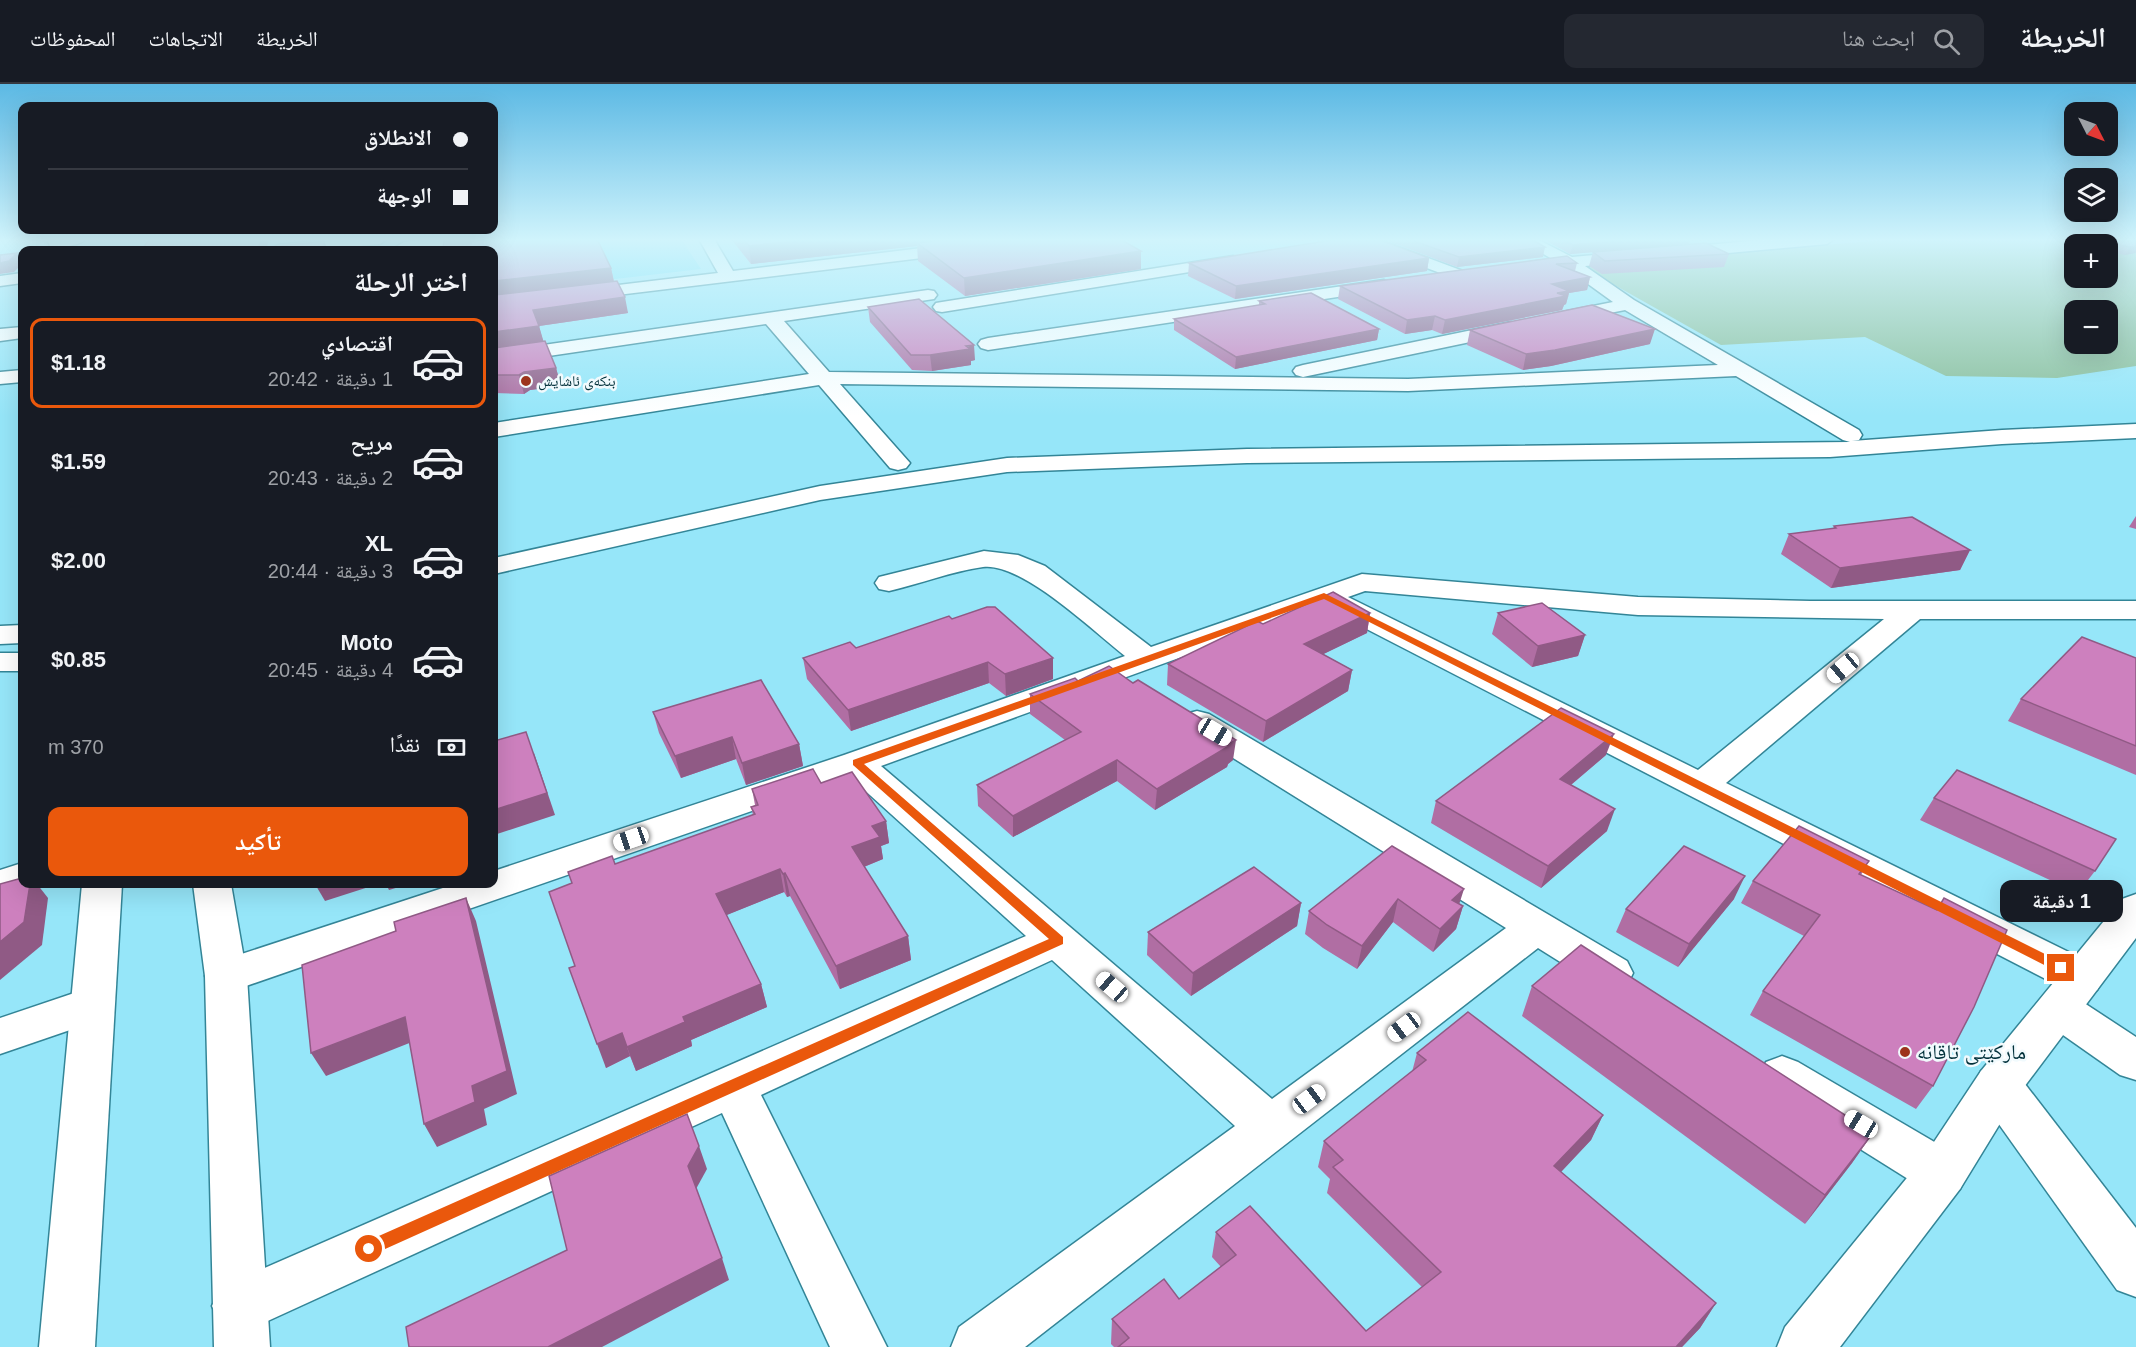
<!DOCTYPE html>
<html lang="ar">
<meta charset="utf-8">
<style>
:root{--surface:#171b24;--page:#242831;--text:#f1f3f6;--muted:#9ea1a6;--line:#363941;--accent:#ea580c}
body{margin:0;font-family:Helvetica,"Noto Naskh Arabic",sans-serif;background:var(--page);color:var(--text);direction:rtl;height:100vh;display:flex;flex-direction:column;font-size:22px;white-space:nowrap}
*{box-sizing:border-box;margin:0}
p{font-size:20px;color:var(--muted)}
.icon{flex:none;width:33px;height:33px;fill:none;stroke:currentColor;stroke-width:2;stroke-linecap:round;stroke-linejoin:round}
.map{position:relative;flex:1;overflow:hidden;direction:ltr}
.drawer{position:absolute;left:18px;top:162px;width:480px;height:642px;display:flex;flex-direction:column;background:var(--surface);border-radius:12px;box-shadow:0 6px 24px #0002;direction:rtl}
.drawer>*{flex:none}
.banner{position:absolute;left:18px;top:18px;width:480px;height:132px;border-radius:12px;box-shadow:0 6px 24px #0002;direction:rtl;display:grid;align-content:center;height:132px;padding:0 30px;background:var(--surface)}
.needle{width:39px;rotate:132deg}
.fabs{position:absolute;left:2064px;top:18px;display:grid;gap:12px}
.fabs a{display:grid;place-items:center;width:54px;height:54px;border-radius:12px;background:var(--surface);box-shadow:0 6px 24px #0002;font-size:30px}
.end{position:absolute;width:27px;height:27px;margin:-14px;border:8px solid #ea580c;background:#fff;box-shadow:0 0 0 3px #fff}
.from{border-radius:50%}
.bubble{position:absolute;height:42px;border-radius:12px;background:var(--surface);box-shadow:0 6px 24px #0002;font-size:20px;font-weight:700;line-height:42px;text-align:center;direction:rtl}
.car{position:absolute;width:18px;height:36px;margin:-18px -9px;border-radius:8px;box-shadow:0 0 4px 2px #0007;background:linear-gradient(#fff 24%,#345 0 40%,#fff 0 76%,#345 0 86%,#fff 0)}
.banner b{display:flex;align-items:center;gap:21px;height:57px;font-size:22px}
.banner b+b{border-top:2px solid var(--line)}
.banner i{width:15px;height:15px;background:var(--text)}
ul{padding:0;list-style:none}
li{display:flex;align-items:center;gap:18px;height:90px;margin:0 12px 9px;padding:0 18px;border:3px solid transparent;border-radius:12px}
li div{flex:1}
li b{display:block;font-size:22px}
li em{font-style:normal;font-weight:700}
li.on{border-color:var(--accent)}
li>.icon{width:54px;height:54px;stroke-width:1.5}
h2{padding:0 30px;font-size:27px;line-height:72px}
.pay{display:flex;align-items:center;gap:15px;height:66px;padding:0 30px;font-size:22px}
.pay p{margin-inline-start:auto}
.primary-button{display:flex;gap:12px;margin-top:auto;padding:12px 30px}
.primary-button a{flex:1;height:69px;border-radius:12px;background:var(--accent);color:#fff;font-size:24px;font-weight:700;line-height:69px;text-align:center}
header{display:flex;align-items:center;gap:36px;box-sizing:border-box;height:84px;padding:0 30px;background:var(--surface);border-bottom:2px solid var(--line)}
header strong{font-size:28px}
nav{display:flex;gap:33px;margin-inline-start:auto;font-size:21px}
.search{width:420px;height:54px;background:var(--page);display:flex;align-items:center;gap:15px;box-sizing:border-box;padding:0 21px;border-radius:12px;color:var(--muted);font-size:22px}
.map>svg:first-child{display:block}
</style>
<header>
<strong>الخريطة</strong>
<div class="search"><svg class="icon" aria-label="search" viewBox="0 0 24 24"><circle cx="10" cy="10" r="6"/><path d="M15 15l6 6"/></svg>ابحث هنا</div>
<nav><a>الخريطة</a><a>الاتجاهات</a><a>المحفوظات</a></nav>
</header>
<div class="map">
<svg width="2136" height="1263" viewBox="0 0 2136 1263">
<rect width="100%" height="100%" fill="#96e6f9"/>
<path fill="#67dff9" d="M506 155H681L701 185 494 209V166H420L419 164Z"/>
<path fill="#8abe9a" fill-rule="evenodd" d="M1896 155H2136V282L2057 294 1946 292 1865 253 1721 261 1579 181ZM2074 160H2108V194H2074ZM2074 226H2108V260H2074Z"/>
<g fill="none" stroke-linecap="round" stroke-linejoin="round">
<g stroke="#338597" stroke-width="3">
<g id="street">
<path d="M50 155H86C79 162 61 164 51 161L48 158Z"/>
<path d="M334 155H387L380 160 316 166H270L278 161Z"/>
<path d="M432 155H484L477 160 399 166 396 163 404 158Z"/>
<path d="M699 155H714L733 187 996 155H1044L1037 160 494 226V216L718 189Z"/>
<path d="M1355 155H1377L1463 187 1465 190 1457 195 1451 193 1357 158Z"/>
<path d="M1518 155H1537L1572 173 1773 155H1834L1827 160 1585 182 1634 216 1859 346 1862 351 1859 356 1852 357 2002 346 2136 340V354L2002 360 1830 373 1247 379 1007 388 820 416 494 490V474L820 402 1007 374 1247 365 1850 358 1843 356 1736 292 1408 307 840 300 910 379 906 384 898 386 890 384 819 301 494 353V339L809 290 766 240 494 280V268L928 206 934 207 937 211 934 215 784 237 829 288 1408 295 1718 281 1625 226 1559 239 1553 238 1550 234 1553 230 1613 218 1566 184 1524 185 1522 182 1524 179 1552 175Z"/>
<path d="M1233 172 1239 174 1241 177 1239 180 942 228 936 227 933 223 936 219 942 218Z"/>
<path d="M22 189V199L0 202V192Z"/>
<path d="M1384 196 1392 201 1390 205 988 266 981 264 978 260 981 256 988 254Z"/>
<path d="M1511 238 1518 240 1520 244 1518 248 1303 293 1296 291 1293 287 1296 283 1303 281Z"/>
<path d="M22 243V254L0 257V245Z"/>
<path d="M22 286V298L0 300V288Z"/>
<path d="M984 467 1018 471 1045 482 1151 563 1362 490 1638 513 1810 517H2136V535H1920L1726 699 2097 882 2103 894 2097 906 2082 911 2067 906 1322 522 881 682 1272 1015 1506 844 1185 644 1180 637 1185 630 1197 627 1209 630 1627 877 1633 889 1627 901 1612 906 1597 901 1538 864 1025 1263H951L959 1243 1235 1042 1052 876 761 1011 887 1263H830L722 1029 259 1241 240 1250 221 1241 212 1222 221 1203 1026 852 850 693 226 909 211 904 205 892 211 880 455 800H494V787L844 671 1125 572C1094 548 1022 478 983 483 952 487 920 500 889 507L879 505 875 499 879 493ZM1365 507 1638 531 1884 535 1698 686 1348 513Z"/>
<path d="M22 541V559L0 560V542Z"/>
<rect x="0" y="569" width="22" height="18"/>
<path d="M22 779V800H38L36 803 0 814V786Z"/>
<path d="M92 903 108 909 114 921 108 933 0 970V934Z"/>
<path d="M2059 907 2075 913 2136 953V996L2120 991 2043 937 2037 925 2043 913Z"/>
<path d="M1782 972 1798 978 1960 1073 1967 1089 1960 1105 1942 1112 1924 1105 1766 1006 1759 992 1766 978Z"/>
<path d="M1998 981 2015 987 2136 1144V1213L2117 1206 1981 1015 1975 1001 1981 987Z"/>
</g>
</g>
<g stroke="#338597" stroke-width="3">
<g id="secondary">
<path d="M48 155H63L66 166H51Z"/>
<path d="M82 800H122L95 1263H39Z"/>
<path d="M193 800H231L247 892 270 1263H214L205 892Z"/>
<path d="M2136 810V854L2015 1015 1960 1105 1840 1263H1777L1785 1243 1924 1073 1981 987 2122 815Z"/>
</g>
</g>
<use href="#street" fill="#fff" fill-rule="evenodd"/>
<use href="#secondary" fill="#fff" fill-rule="evenodd"/>
</g>
<g fill="#b06ea3">
<path d="M731 155H1120L1141 167V185L965 212 918 177 917 162 751 180Z"/>
<path d="M1382 155H1531L1543 173 1457 183Z"/>
<path d="M1543 155H1699L1690 156 1689 160 1570 170Z"/>
<path d="M2060 155H2136L2125 171 2108 167V160H2081Z"/>
<path d="M494 166 611 184 614 197 628 229 539 242 543 257 556 284 561 302 530 306 524 310 494 309Z"/>
<path d="M1593 168 1729 170 1724 183 1602 190 1589 182Z"/>
<path d="M1567 172 1577 179 1575 187 1590 193 1587 206 1569 209 1566 220 1564 221 1562 226 1442 250 1432 246 1405 250 1338 215 1340 202Z"/>
<path d="M1429 174 1427 187 1235 215 1188 192 1189 179Z"/>
<path d="M1259 217 1379 245 1377 256 1235 285 1174 246V235L1259 221Z"/>
<path d="M868 223 975 276 971 277V281L932 287 912 286 870 238Z"/>
<path d="M1470 246 1650 260 1551 282 1523 286 1467 261Z"/>
<path d="M2136 432V445L2129 443Z"/>
<path d="M1834 442 1970 466 1960 486 1831 504 1781 470 1789 450 1833 445Z"/>
<path d="M1370 529 1367 549 1323 570 1352 586 1348 607 1263 658 1167 601 1168 580 1263 540Z"/>
<path d="M1498 529 1585 551 1578 572 1532 583 1492 550Z"/>
<path d="M952 535 1053 595 1006 612 989 599 851 647 807 595 803 574 856 564Z"/>
<path d="M2136 574V691L2008 637 2021 615Z"/>
<path d="M1078 597 1233 676 1228 680 1227 683 1155 726 1117 697 1013 753 978 722 977 701 1065 656 1030 630V610Z"/>
<path d="M653 628 799 660 803 682 746 701 736 675 681 694 659 649Z"/>
<path d="M1606 671 1571 701 1607 747 1541 804 1431 739 1436 717Z"/>
<path d="M821 699 886 737 889 759 881 762 883 775 864 783 908 852 911 876 840 905 790 812 787 813 784 808 726 831 761 900 767 923 691 956 692 962 636 987 630 972 606 984 572 799 615 780 753 731 751 723 755 721 752 705Z"/>
<path d="M1934 714 2095 787 2078 809 1920 736Z"/>
<path d="M1392 762 1459 820 1463 822 1456 845 1433 868 1393 838 1357 885 1323 864 1305 850 1309 827Z"/>
<path d="M1869 777 1861 791 1936 826 1944 814 1933 1002 1916 1025 1750 931 1763 907 1804 852 1741 819 1753 797Z"/>
<path d="M1734 815 1678 883 1616 848 1626 825Z"/>
<path d="M1301 819 1297 842 1191 912 1147 871 1148 848Z"/>
<path d="M1532 902 1873 1049 1852 1079 1805 1140 1522 932Z"/>
<path d="M1417 969 1603 1031 1591 1056 1561 1088 1716 1219 1700 1244 1682 1263H1114L1111 1260 1112 1235 1179 1215 1221 1183 1212 1173 1216 1148 1366 1247 1422 1203 1327 1109 1330 1095 1318 1083 1324 1057 1412 988Z"/>
</g>
<g fill="#905a85">
<path d="M261 155H269L266 166H258Z"/>
<path d="M815 155H973L917 159V162L751 180 749 162Z"/>
<path d="M1635 155H1699L1690 156 1689 160 1570 170 1573 161Z"/>
<path d="M324 157 328 166H325Z"/>
<path d="M2136 162V169L2125 171 2130 163Z"/>
<path d="M1545 163 1543 173 1457 183 1459 173Z"/>
<path d="M1141 167V185L965 212 964 194Z"/>
<path d="M17 169 22 180 14 188 0 190V179Z"/>
<path d="M1429 174 1427 187 1235 215 1236 202Z"/>
<path d="M611 184 614 199 494 214V197Z"/>
<path d="M1590 193 1587 206 1569 209 1566 220 1564 221 1562 226 1442 250 1445 236 1552 200Z"/>
<path d="M625 213 628 229 539 242 544 259 494 266V248L533 226Z"/>
<path d="M1435 232 1432 246 1405 250 1407 236Z"/>
<path d="M1379 245 1377 256 1235 285 1236 273Z"/>
<path d="M1655 245 1650 260 1551 282 1523 286 1526 270Z"/>
<path d="M974 261 975 276 971 277V281L932 287 930 271Z"/>
<path d="M556 284 561 302 530 306 524 310 519 291 524 288Z"/>
<path d="M1970 466 1960 486 1831 504 1840 484Z"/>
<path d="M1370 529 1367 549 1301 581 1304 560Z"/>
<path d="M1585 551 1578 572 1532 583 1538 562Z"/>
<path d="M1053 574V595L1006 612 1005 590Z"/>
<path d="M988 578 989 599 851 647 848 626Z"/>
<path d="M1352 586 1348 607 1263 658 1266 637Z"/>
<path d="M1614 650 1606 671 1553 716 1560 695Z"/>
<path d="M732 653 736 675 681 694 675 672Z"/>
<path d="M1236 656 1233 676 1228 680 1227 683 1155 726 1157 705Z"/>
<path d="M799 660 803 682 746 701 742 679Z"/>
<path d="M534 669 555 731 494 751V726Z"/>
<path d="M1117 676V697L1013 753V732Z"/>
<path d="M1615 725 1607 747 1541 804 1548 782Z"/>
<path d="M886 737 889 759 881 762 883 775 856 786 852 763 872 742Z"/>
<path d="M780 785 784 808 722 833 716 810Z"/>
<path d="M785 789 790 812 787 813 783 790Z"/>
<path d="M1745 792 1734 815 1678 883 1689 860Z"/>
<path d="M30 800H37L48 814 42 861 0 896V858Z"/>
<path d="M315 800H378L325 817Z"/>
<path d="M386 800H409L389 806Z"/>
<path d="M1464 805 1457 827 1463 822 1456 845 1433 868 1440 845 1452 816Z"/>
<path d="M466 814 476 837 517 1010 484 1025 487 1041 437 1063 424 1040 472 1002Z"/>
<path d="M1398 815 1393 838 1357 885 1362 862Z"/>
<path d="M1301 819 1297 842 1191 912 1193 889Z"/>
<path d="M908 852 911 876 840 905 836 882Z"/>
<path d="M761 900 767 923 691 956 692 962 636 987 627 963 683 933Z"/>
<path d="M405 933 417 956 326 992 311 969Z"/>
<path d="M622 949 630 972 606 984 597 960Z"/>
<path d="M1603 1031 1591 1056 1543 1107 1554 1082Z"/>
<path d="M1873 1049 1852 1079 1805 1140 1825 1111Z"/>
<path d="M699 1062 707 1085 696 1105 688 1082Z"/>
<path d="M722 1174 729 1196 602 1263H548Z"/>
<path d="M1716 1219 1700 1244 1682 1263H1676Z"/>
</g>
<g fill="#cd80be" stroke="#905a85" stroke-width="1.5">
<path d="M149 155H261L258 166H142Z"/>
<path d="M444 155H597L611 184 494 197V166H443Z"/>
<path d="M743 155H815L749 162Z"/>
<path d="M950 155H1120L1141 167 964 194 917 159Z"/>
<path d="M1338 155H1378L1429 174 1236 202 1189 179Z"/>
<path d="M1408 155H1531L1545 163 1459 173Z"/>
<path d="M1562 155H1635L1573 161Z"/>
<path d="M2088 155H2136V162L2130 163 2110 159 2107 160H2095Z"/>
<path d="M324 157 325 166H261V164Z"/>
<path d="M1706 159 1729 170 1605 177 1593 168Z"/>
<path d="M17 169 9 177 0 179V171Z"/>
<path d="M1567 172 1577 179 1556 180 1590 193 1552 200 1569 207 1557 209 1566 212 1445 236 1435 232 1407 236 1340 202Z"/>
<path d="M617 197 625 213 533 226 539 242 494 248V211Z"/>
<path d="M1311 209 1379 245 1236 273 1174 235 1265 220 1259 217Z"/>
<path d="M919 215 974 261 966 262 970 265 930 271H911L868 223Z"/>
<path d="M1592 221 1655 245 1555 266 1526 270 1470 246Z"/>
<path d="M545 257 556 284 524 288 519 291H494V264Z"/>
<path d="M1912 433 1970 466 1840 484 1789 450 1836 444 1834 442Z"/>
<path d="M1333 508 1370 529 1304 560 1352 586 1266 637 1168 580 1257 537 1263 540Z"/>
<path d="M1542 519 1585 551 1538 562 1498 529Z"/>
<path d="M987 523H995L1053 574 1005 590 988 578 848 626 803 574 850 558 856 564 949 532 952 535Z"/>
<path d="M2082 553 2136 574V662L2021 615Z"/>
<path d="M1109 582 1133 599 1138 596 1236 656 1227 661 1229 662 1157 705 1117 676 1013 732 977 701 1081 648 1030 610 1075 594 1078 597Z"/>
<path d="M761 596 799 660 742 679 732 653 675 672 653 628Z"/>
<path d="M1561 624 1614 650 1560 695 1615 725 1548 782 1436 717Z"/>
<path d="M526 648 547 709 494 726V657Z"/>
<path d="M813 685 821 699 852 688 886 737 872 742 880 753 852 763 908 852 836 882 785 789 783 790 780 785 716 810 761 900 683 933 685 938 627 963 622 949 597 960 569 884 575 882 549 808 572 799 568 788 612 772 615 780 755 730 751 723 758 721 752 705Z"/>
<path d="M1957 686 2116 755 2095 787 1934 714Z"/>
<path d="M1799 742 1869 777 1859 790 1937 826 1944 814 2007 846 1974 923 1933 1002 1763 907 1820 831 1753 797Z"/>
<path d="M1392 762 1464 805 1452 816 1463 822 1440 845 1398 815 1362 862 1327 841 1309 827Z"/>
<path d="M1684 762 1745 792 1689 860 1626 825Z"/>
<path d="M1254 783 1301 819 1193 889 1148 848Z"/>
<path d="M22 794V800H30L24 838 0 858V800Z"/>
<path d="M466 814 507 987 472 1002 475 1018 424 1040 405 933 311 969 302 881 396 847 394 838Z"/>
<path d="M1581 861 1873 1049 1825 1111 1532 902Z"/>
<path d="M1468 928 1603 1031 1554 1082 1716 1219 1676 1263H1118L1129 1254 1112 1235 1164 1195 1179 1215 1236 1171 1216 1148 1250 1122 1366 1247 1441 1188 1333 1083 1343 1076 1324 1057 1426 976 1417 969Z"/>
<path d="M687 1030 699 1062 688 1082 722 1174 548 1263H409L406 1243 567 1166 549 1092Z"/>
</g>
<linearGradient id="sky" x2="0" y2="1"><stop stop-color="#5cb9e4"/><stop offset="0.47" stop-color="#d0f4fc"/><stop offset="1" stop-color="#d0f4fc" stop-opacity="0"/></linearGradient>
<rect width="2136" height="332" fill="url(#sky)"/>
<path fill="#ea580c" d="M1324 509 2065 880 2067 884 2065 887H2056L1324 515 864 680 1063 853V860L374 1170 369 1172 363 1170 361 1165 363 1159 1049 855 853 681V676Z"/>
<g fill="#9d341c" stroke="#f1fafd" stroke-width="2">
<circle cx="526" cy="297" r="6"/>
<circle cx="1905" cy="968" r="6"/>
</g>
<g text-anchor="middle" stroke-width="5" stroke-linejoin="round" paint-order="stroke">
<g font-size="15" fill="#00303a" stroke="#f1fafd" text-anchor="start">
<text x="538" y="302">بنکەی ئاشایش</text>
</g>
<g font-size="21" fill="#00303a" stroke="#f1fafd" text-anchor="start">
<text x="1917" y="975">مارکێتی تاقانە</text>
</g>
</g>
</svg>
<div class="fabs">
<a><svg class="needle" viewBox="-14 -14 28 28"><path d="M0-13l5 13h-10z" fill="#e53935"/><path d="M0 13l5-13h-10z" fill="#9ea1a6"/></svg></a>
<a><svg class="icon" aria-label="layers" viewBox="0 0 24 24"><path d="M12 4l9 5-9 5-9-5zM3 14l9 5 9-5"/></svg></a>
<a>+</a>
<a>−</a>
</div>
<i class="end from" style="left:369px;top:1165px"></i>
<i class="end" style="left:2061px;top:884px"></i>
<div class="bubble" style="left:2000px;top:796px;width:123px">1 دقيقة</div>
<i class="car" style="left:1843px;top:584px;rotate:230deg"></i>
<i class="car" style="left:1215px;top:648px;rotate:121deg"></i>
<i class="car" style="left:631px;top:755px;rotate:251deg"></i>
<i class="car" style="left:1112px;top:903px;rotate:311deg"></i>
<i class="car" style="left:1404px;top:943px;rotate:233deg"></i>
<i class="car" style="left:1309px;top:1015px;rotate:53deg"></i>
<i class="car" style="left:1861px;top:1040px;rotate:301deg"></i>
<div class="banner">
<b><i class="from"></i>الانطلاق</b>
<b><i></i>الوجهة</b>
</div>
<section class="drawer">
<h2>اختر الرحلة</h2>
<ul>
<li class="on"><svg class="icon" aria-label="car" viewBox="0 0 24 24"><path d="M5 17H2v-5l4-1 3-4h7l3 4 3 1v5h-3M9 17h6M6 11h13"/><circle cx="7" cy="17" r="2"/><circle cx="17" cy="17" r="2"/></svg><div><b>اقتصادي</b><p>1 دقيقة · 20:42</p></div><em>$1.18</em></li>
<li><svg class="icon" aria-label="car" viewBox="0 0 24 24"><path d="M5 17H2v-5l4-1 3-4h7l3 4 3 1v5h-3M9 17h6M6 11h13"/><circle cx="7" cy="17" r="2"/><circle cx="17" cy="17" r="2"/></svg><div><b>مريح</b><p>2 دقيقة · 20:43</p></div><em>$1.59</em></li>
<li><svg class="icon" aria-label="car" viewBox="0 0 24 24"><path d="M5 17H2v-5l4-1 3-4h7l3 4 3 1v5h-3M9 17h6M6 11h13"/><circle cx="7" cy="17" r="2"/><circle cx="17" cy="17" r="2"/></svg><div><b>XL</b><p>3 دقيقة · 20:44</p></div><em>$2.00</em></li>
<li><svg class="icon" aria-label="car" viewBox="0 0 24 24"><path d="M5 17H2v-5l4-1 3-4h7l3 4 3 1v5h-3M9 17h6M6 11h13"/><circle cx="7" cy="17" r="2"/><circle cx="17" cy="17" r="2"/></svg><div><b>Moto</b><p>4 دقيقة · 20:45</p></div><em>$0.85</em></li>
</ul>
<div class="pay"><svg class="icon" aria-label="cash" viewBox="0 0 24 24"><path d="M3 7h18v10H3z"/><circle cx="12" cy="12" r="2"/></svg>نقدًا<p>370 m</p></div>
<div class="primary-button"><a>تأكيد</a></div>
</section>
</div>
